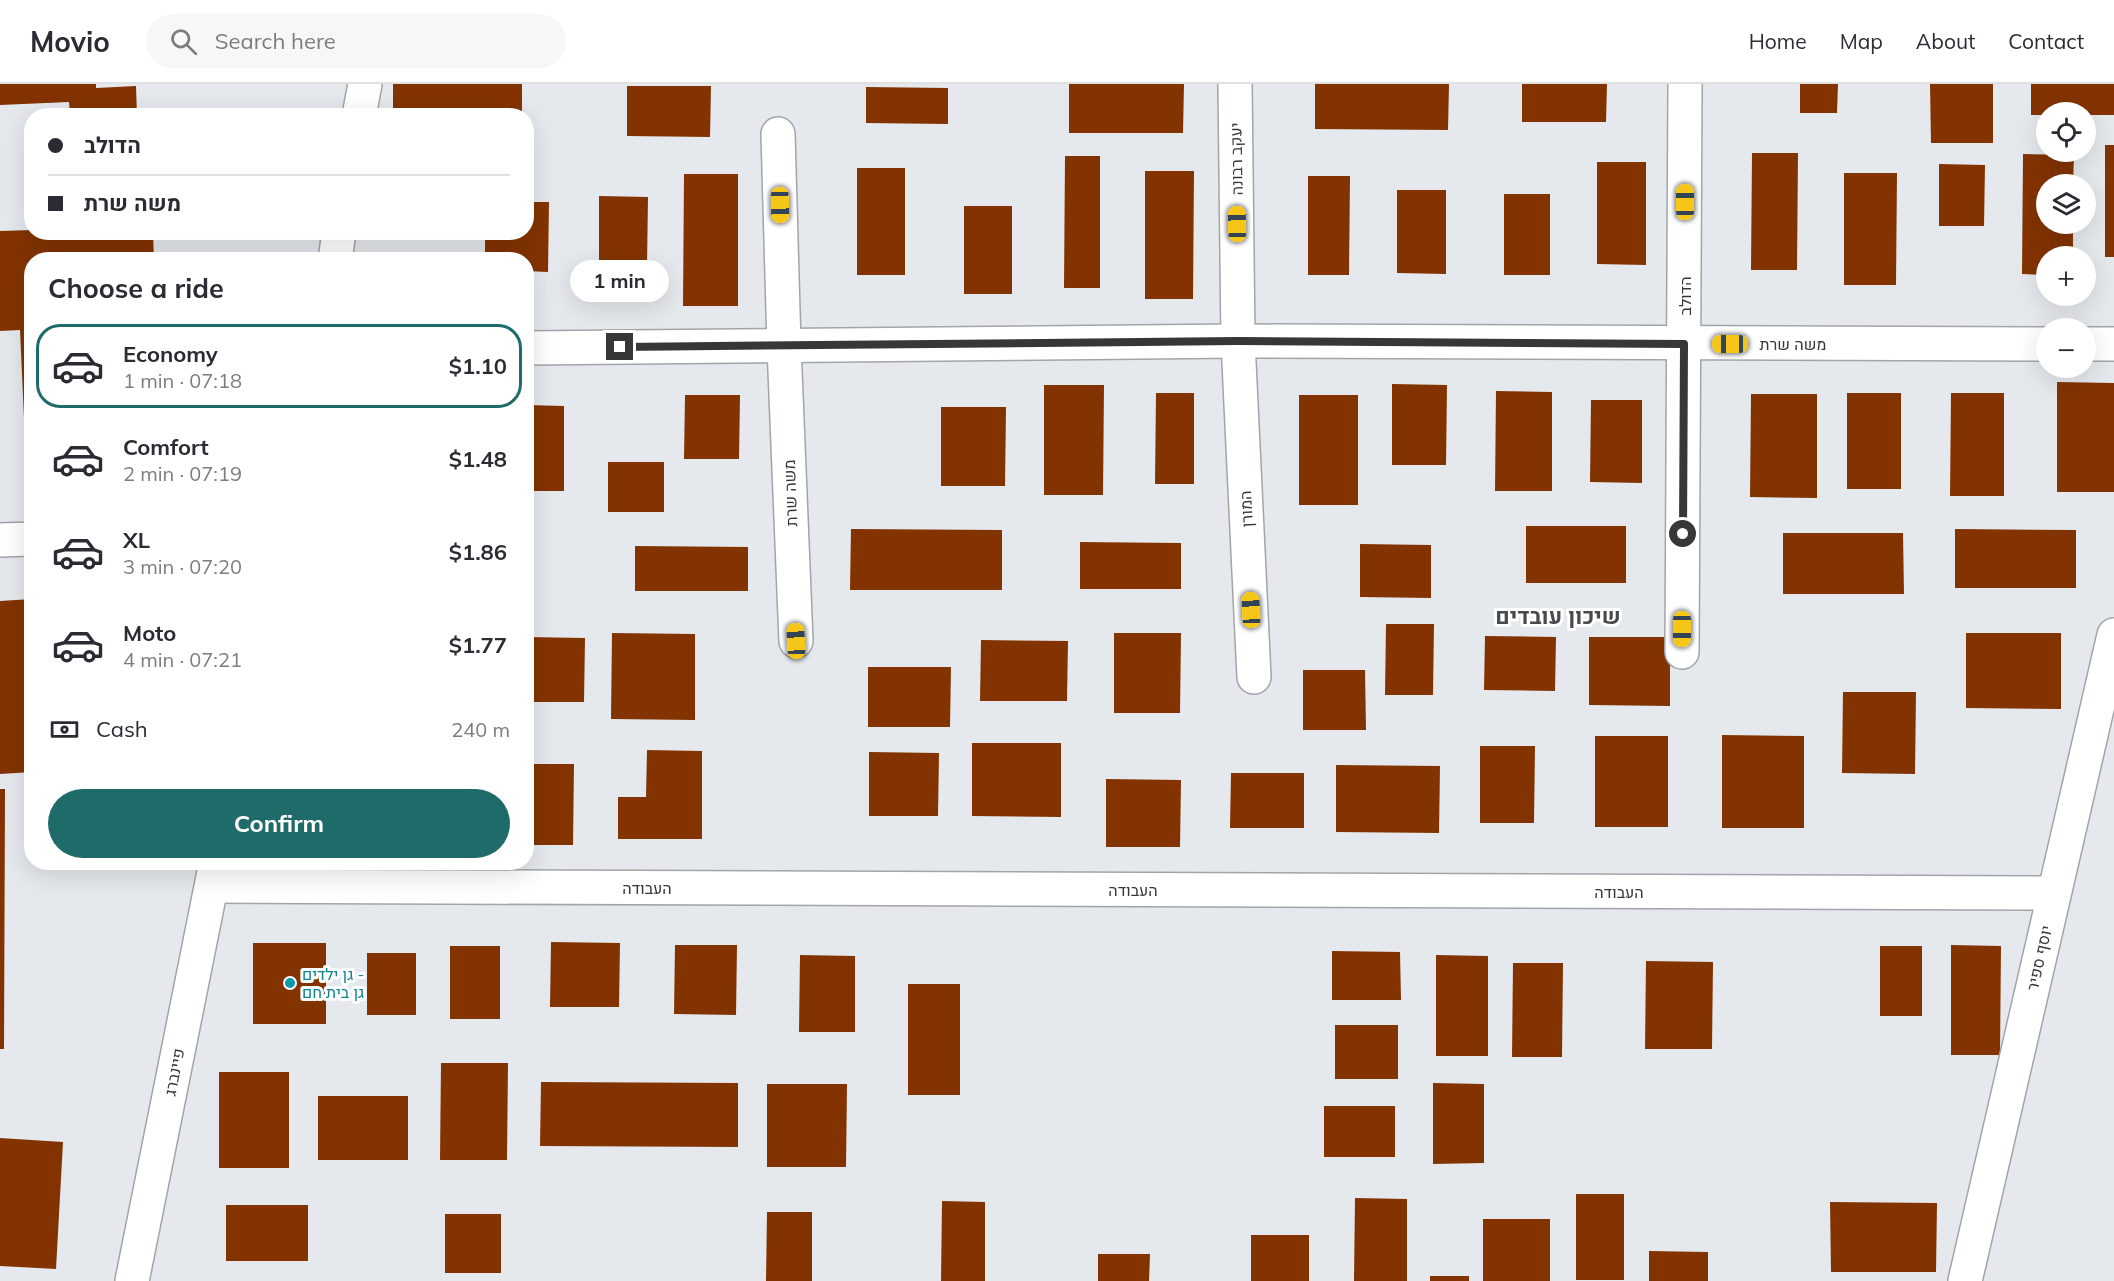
<!DOCTYPE html>
<meta charset="utf-8">
<style>
:root{--surface:#fff;--page:#f7f7f7;--text:#2b2b33;--muted:#7c7c81;--line:#e1e1e2;--accent:#1f6b69}
body{margin:0;font-family:Mulish,Heebo,sans-serif;background:var(--page);color:var(--text);height:100vh;display:flex;flex-direction:column;font-size:22px;white-space:nowrap}
*{box-sizing:border-box;margin:0}
p{font-size:20px;color:var(--muted)}
.icon{flex:none;width:33px;height:33px;fill:none;stroke:currentColor;stroke-width:2;stroke-linecap:round;stroke-linejoin:round}
.map{position:relative;flex:1;overflow:hidden}
.side{position:absolute;left:24px;top:168px;width:510px;height:618px;display:flex;flex-direction:column;background:var(--surface);border-radius:24px;box-shadow:0 6px 24px #0002}
.side>*{flex:none}
.top-card{position:absolute;left:24px;top:24px;width:510px;height:132px;border-radius:24px;box-shadow:0 6px 24px #0002;display:grid;align-content:center;height:132px;padding:0 24px;background:var(--surface)}
.fabs{position:absolute;left:2036px;top:18px;display:grid;gap:12px}
.fabs a{display:grid;place-items:center;width:60px;height:60px;border-radius:50%;background:var(--surface);box-shadow:0 6px 24px #0002;font-size:30px}
.end{position:absolute;width:27px;height:27px;margin:-14px;border:8px solid #353739;background:#fff;box-shadow:0 0 0 3px #fff}
.from{border-radius:50%}
.bubble{position:absolute;height:42px;border-radius:21px;background:var(--surface);box-shadow:0 6px 24px #0002;font-size:20px;font-weight:700;line-height:42px;text-align:center}
.car{position:absolute;width:18px;height:36px;margin:-18px -9px;border-radius:8px;box-shadow:0 0 4px 2px #0007;background:linear-gradient(#f5c518 24%,#345 0 40%,#f5c518 0 76%,#345 0 86%,#f5c518 0)}
.top-card b{display:flex;align-items:center;gap:21px;height:57px;font-size:22px}
.top-card b+b{border-top:2px solid var(--line)}
.top-card i{width:15px;height:15px;background:var(--text)}
ul{padding:0;list-style:none}
li{display:flex;align-items:center;gap:18px;height:84px;margin:0 12px 9px;padding:0 12px;border:3px solid transparent;border-radius:24px}
li div{flex:1}
li b{display:block;font-size:22px}
li em{font-style:normal;font-weight:700}
li.selected{border-color:var(--accent)}
li>.icon{width:54px;height:54px;stroke-width:1.5}
h2{padding:0 24px;font-size:27px;line-height:72px}
.pay{display:flex;align-items:center;gap:15px;height:66px;padding:0 24px;font-size:22px}
.pay p{margin-inline-start:auto}
.cta{display:flex;gap:12px;margin-top:auto;padding:12px 24px}
.cta a{flex:1;height:69px;border-radius:36px;background:var(--accent);color:#fff;font-size:24px;font-weight:700;line-height:69px;text-align:center}
header{display:flex;align-items:center;gap:36px;box-sizing:border-box;height:84px;padding:0 30px;background:var(--surface);border-bottom:2px solid var(--line)}
header strong{font-size:28px}
nav{display:flex;gap:33px;margin-inline-start:auto;font-size:21px}
.search{width:420px;height:54px;background:var(--page);display:flex;align-items:center;gap:15px;box-sizing:border-box;padding:0 21px;border-radius:33px;color:var(--muted);font-size:22px}
.map>svg:first-child{display:block}
</style>
<header>
<strong>Movio</strong>
<div class="search"><svg class="icon" aria-label="search" viewBox="0 0 24 24"><circle cx="10" cy="10" r="6"/><path d="M15 15l6 6"/></svg>Search here</div>
<nav><a>Home</a><a>Map</a><a>About</a><a>Contact</a></nav>
</header>
<div class="map">
<svg width="2114" height="1197" viewBox="0 0 2114 1197">
<rect width="100%" height="100%" fill="#e5e9ed"/>
<g fill="#833300">
<path d="M0 0H96V4L136 2 137 32H70L69 18 0 21Z"/>
<rect x="393" y="0" width="129" height="32"/>
<path d="M1069 0H1184L1183 49H1069Z"/>
<path d="M1315 0H1449L1448 46 1315 45Z"/>
<path d="M1522 0H1607L1606 38H1522Z"/>
<path d="M1800 0H1838L1837 29H1800Z"/>
<path d="M1930 0H1993V59H1931Z"/>
<path d="M2031 0H2114V31H2085V28H2046V31H2031Z"/>
<path d="M627 2H711L710 53 627 52Z"/>
<path d="M866 3 948 4V40L866 39Z"/>
<rect x="2105" y="61" width="9" height="112"/>
<path d="M1752 69H1798L1797 186H1751Z"/>
<path d="M2023 70 2074 71 2073 100H2046V140H2073V172H2046V191L2022 190Z"/>
<path d="M1065 72H1100V204H1064Z"/>
<path d="M1597 78H1646V181L1597 180Z"/>
<path d="M1939 80 1985 81 1984 142H1939Z"/>
<rect x="857" y="84" width="48" height="107"/>
<path d="M1145 87H1194L1193 215H1145Z"/>
<path d="M1844 89H1897L1896 201H1844Z"/>
<path d="M684 90H738V222H683Z"/>
<path d="M1308 92H1350L1349 191H1308Z"/>
<path d="M1397 106H1446V190L1397 189Z"/>
<rect x="1504" y="110" width="46" height="81"/>
<path d="M599 112 648 113 647 182 599 181Z"/>
<path d="M526 118H549L548 188 526 187V176H485V148H526Z"/>
<rect x="964" y="122" width="48" height="88"/>
<path d="M32 146V148H153L154 176H32V333L24 334 20 246 0 247V147Z"/>
<path d="M2057 298 2114 299V408H2057Z"/>
<path d="M1392 300 1447 301 1446 381H1392Z"/>
<path d="M1044 301H1104L1103 411H1044Z"/>
<path d="M1496 307 1552 308V407H1495Z"/>
<path d="M1156 309H1194V400H1155Z"/>
<rect x="1847" y="309" width="54" height="96"/>
<path d="M1951 309H2004V412H1950Z"/>
<path d="M1751 310H1817V414L1750 413Z"/>
<path d="M685 311H740L739 375H684Z"/>
<rect x="1299" y="311" width="59" height="110"/>
<path d="M1591 316H1642V399L1590 398Z"/>
<path d="M526 321 564 322V407H526Z"/>
<path d="M941 323H1006L1005 402H941Z"/>
<rect x="608" y="378" width="56" height="50"/>
<rect x="1526" y="442" width="100" height="57"/>
<path d="M851 445 1002 446V506H850Z"/>
<path d="M1955 445 2076 446V504H1955Z"/>
<path d="M1783 449H1903L1904 510H1783Z"/>
<path d="M1080 458 1181 459V505H1080Z"/>
<path d="M1360 460 1431 461V514L1360 513Z"/>
<path d="M635 462 748 463V507H635Z"/>
<path d="M32 515V688L0 690V517Z"/>
<path d="M1386 540H1434L1433 611H1385Z"/>
<path d="M612 549 695 550V636L611 635Z"/>
<path d="M1114 549H1181L1180 629H1114Z"/>
<path d="M1966 549H2061V625L1966 624Z"/>
<path d="M1485 552 1556 553 1555 607 1484 606Z"/>
<path d="M526 553 585 554 584 618H526Z"/>
<path d="M1589 553H1670V622L1589 621Z"/>
<path d="M981 556 1068 557 1067 617H980Z"/>
<path d="M868 583H951L950 643H868Z"/>
<path d="M1303 586H1365L1366 646H1303Z"/>
<path d="M1843 608H1916L1915 690 1842 689Z"/>
<path d="M1722 651 1804 652V744H1722Z"/>
<rect x="1595" y="652" width="73" height="91"/>
<path d="M972 659H1061V733L972 732Z"/>
<path d="M1480 662H1535L1534 739H1480Z"/>
<path d="M647 666 702 667V755H618V713H646Z"/>
<path d="M869 668 939 669 938 732H869Z"/>
<path d="M526 680H574L573 761H526Z"/>
<path d="M1336 681 1440 682 1439 749 1336 748Z"/>
<path d="M1231 689H1304V744H1230Z"/>
<path d="M1106 695 1181 696 1180 763H1106Z"/>
<path d="M0 705H5L4 965H0Z"/>
<path d="M551 858 620 859 619 923H550Z"/>
<rect x="253" y="859" width="73" height="81"/>
<path d="M675 861H737L736 931 674 930Z"/>
<path d="M1951 861 2001 862 2000 971H1951Z"/>
<rect x="450" y="862" width="50" height="73"/>
<rect x="1880" y="862" width="42" height="70"/>
<path d="M1332 867 1400 868 1401 916H1332Z"/>
<rect x="367" y="869" width="49" height="62"/>
<path d="M800 871 855 872V948H799Z"/>
<path d="M1436 871 1488 872V972H1436Z"/>
<path d="M1646 877 1713 878 1712 965H1645Z"/>
<path d="M1513 879H1563L1562 973H1512Z"/>
<rect x="908" y="900" width="52" height="111"/>
<rect x="1335" y="941" width="63" height="54"/>
<path d="M441 979H508L507 1076H440Z"/>
<rect x="219" y="988" width="70" height="96"/>
<path d="M541 998 738 999V1063L540 1062Z"/>
<path d="M1433 999 1484 1000V1079L1433 1080Z"/>
<path d="M767 1000H847L846 1083H767Z"/>
<rect x="318" y="1012" width="90" height="64"/>
<rect x="1324" y="1022" width="71" height="51"/>
<path d="M0 1054 63 1058 56 1185 0 1182Z"/>
<rect x="1576" y="1110" width="48" height="86"/>
<path d="M1355 1114 1407 1115V1197H1354Z"/>
<path d="M942 1117 985 1118V1197H941Z"/>
<path d="M1830 1118 1937 1119 1936 1188H1831Z"/>
<rect x="226" y="1121" width="82" height="56"/>
<path d="M767 1128H812V1197H766Z"/>
<rect x="445" y="1130" width="56" height="59"/>
<rect x="1483" y="1135" width="67" height="62"/>
<rect x="1251" y="1151" width="58" height="46"/>
<path d="M1649 1167 1708 1168V1197H1649Z"/>
<path d="M1098 1170H1150L1149 1197H1098Z"/>
<rect x="1430" y="1192" width="39" height="5"/>
</g>
<g fill="none" stroke-linecap="round" stroke-linejoin="round">
<g stroke="#a1a5a9" stroke-width="36">
<g id="minor">
<path d="M1235 0 1238 257 1254 593"/>
<path d="M359 32 365 0"/>
<path d="M778 50 784 262 796 557"/>
<path d="M335 176 339 148"/>
<path d="M2085 260H2114"/>
<path d="M526 264 1238 257 2046 260"/>
<path d="M0 456 32 455"/>
<path d="M1682 568 1685 0"/>
<path d="M212 802 2054 809"/>
<path d="M132 1197 216 778"/>
<path d="M1965 1197 2114 551"/>
</g>
</g>
<use href="#minor" stroke="#fff" stroke-width="33"/>
</g>
<g fill="none" stroke-linecap="round" stroke-linejoin="round">
<path stroke="#353739" stroke-width="8" d="M620 263 1238 257 1684 260 1683 450"/>
</g>
<circle fill="#0f9aa8" stroke="#fff" stroke-width="2" cx="290" cy="899" r="6"/>
<g text-anchor="middle" stroke-width="6" stroke-linejoin="round" paint-order="stroke">
<g font-size="16" fill="#353739" stroke="#fff">
<text transform="translate(1236 75) rotate(-91)" y="6">יעקב רבונה</text>
<text transform="translate(1685 212) rotate(-90)" y="6">הדולב</text>
<text x="1793" y="266">משה שרת</text>
<text transform="translate(790 409) rotate(-92)" y="6">משה שרת</text>
<text transform="translate(1246 425) rotate(-93)" y="6">המורן</text>
<text x="647" y="810">העבודה</text>
<text x="1133" y="812">העבודה</text>
<text x="1619" y="814">העבודה</text>
<text transform="translate(2039 874) rotate(-77)" y="6">יוסף ספיר</text>
<text transform="translate(174 988) rotate(-79)" y="6">פיינברג</text>
</g>
<g font-size="16" fill="#0d838f" stroke="#fff" text-anchor="start">
<text x="302" y="896">גן ילדים -<tspan x="302" dy="18">גן בית חם</tspan></text>
</g>
<g font-size="22" font-weight="bold" fill="#484b4e" stroke="#fff">
<text x="1558" y="540">שיכון עובדים</text>
</g>
</g>
</svg>
<div class="fabs">
<a><svg class="icon" aria-label="locate" viewBox="0 0 24 24"><circle cx="12" cy="12" r="6"/><path d="M12 2v4M12 18v4M2 12h4M18 12h4"/></svg></a>
<a><svg class="icon" aria-label="layers" viewBox="0 0 24 24"><path d="M12 4l9 5-9 5-9-5zM3 14l9 5 9-5"/></svg></a>
<a>+</a>
<a>−</a>
</div>
<i class="end from" style="left:1683px;top:450px"></i>
<i class="end" style="left:620px;top:263px"></i>
<div class="bubble" style="left:570px;top:176px;width:99px">1 min</div>
<i class="car" style="left:1685px;top:118px;rotate:0deg"></i>
<i class="car" style="left:780px;top:121px;rotate:179deg"></i>
<i class="car" style="left:1237px;top:140px;rotate:359deg"></i>
<i class="car" style="left:1730px;top:260px;rotate:270deg"></i>
<i class="car" style="left:1251px;top:526px;rotate:357deg"></i>
<i class="car" style="left:1682px;top:545px;rotate:180deg"></i>
<i class="car" style="left:796px;top:557px;rotate:357deg"></i>
<div class="top-card">
<b><i class="from"></i>הדולב</b>
<b><i></i>משה שרת</b>
</div>
<section class="side">
<h2>Choose a ride</h2>
<ul>
<li class="selected"><svg class="icon" aria-label="car" viewBox="0 0 24 24"><path d="M5 17H2v-5l4-1 3-4h7l3 4 3 1v5h-3M9 17h6M6 11h13"/><circle cx="7" cy="17" r="2"/><circle cx="17" cy="17" r="2"/></svg><div><b>Economy</b><p>1 min · 07:18</p></div><em>$1.10</em></li>
<li><svg class="icon" aria-label="car" viewBox="0 0 24 24"><path d="M5 17H2v-5l4-1 3-4h7l3 4 3 1v5h-3M9 17h6M6 11h13"/><circle cx="7" cy="17" r="2"/><circle cx="17" cy="17" r="2"/></svg><div><b>Comfort</b><p>2 min · 07:19</p></div><em>$1.48</em></li>
<li><svg class="icon" aria-label="car" viewBox="0 0 24 24"><path d="M5 17H2v-5l4-1 3-4h7l3 4 3 1v5h-3M9 17h6M6 11h13"/><circle cx="7" cy="17" r="2"/><circle cx="17" cy="17" r="2"/></svg><div><b>XL</b><p>3 min · 07:20</p></div><em>$1.86</em></li>
<li><svg class="icon" aria-label="car" viewBox="0 0 24 24"><path d="M5 17H2v-5l4-1 3-4h7l3 4 3 1v5h-3M9 17h6M6 11h13"/><circle cx="7" cy="17" r="2"/><circle cx="17" cy="17" r="2"/></svg><div><b>Moto</b><p>4 min · 07:21</p></div><em>$1.77</em></li>
</ul>
<div class="pay"><svg class="icon" aria-label="cash" viewBox="0 0 24 24"><path d="M3 7h18v10H3z"/><circle cx="12" cy="12" r="2"/></svg>Cash<p>240 m</p></div>
<div class="cta"><a>Confirm</a></div>
</section>
</div>
